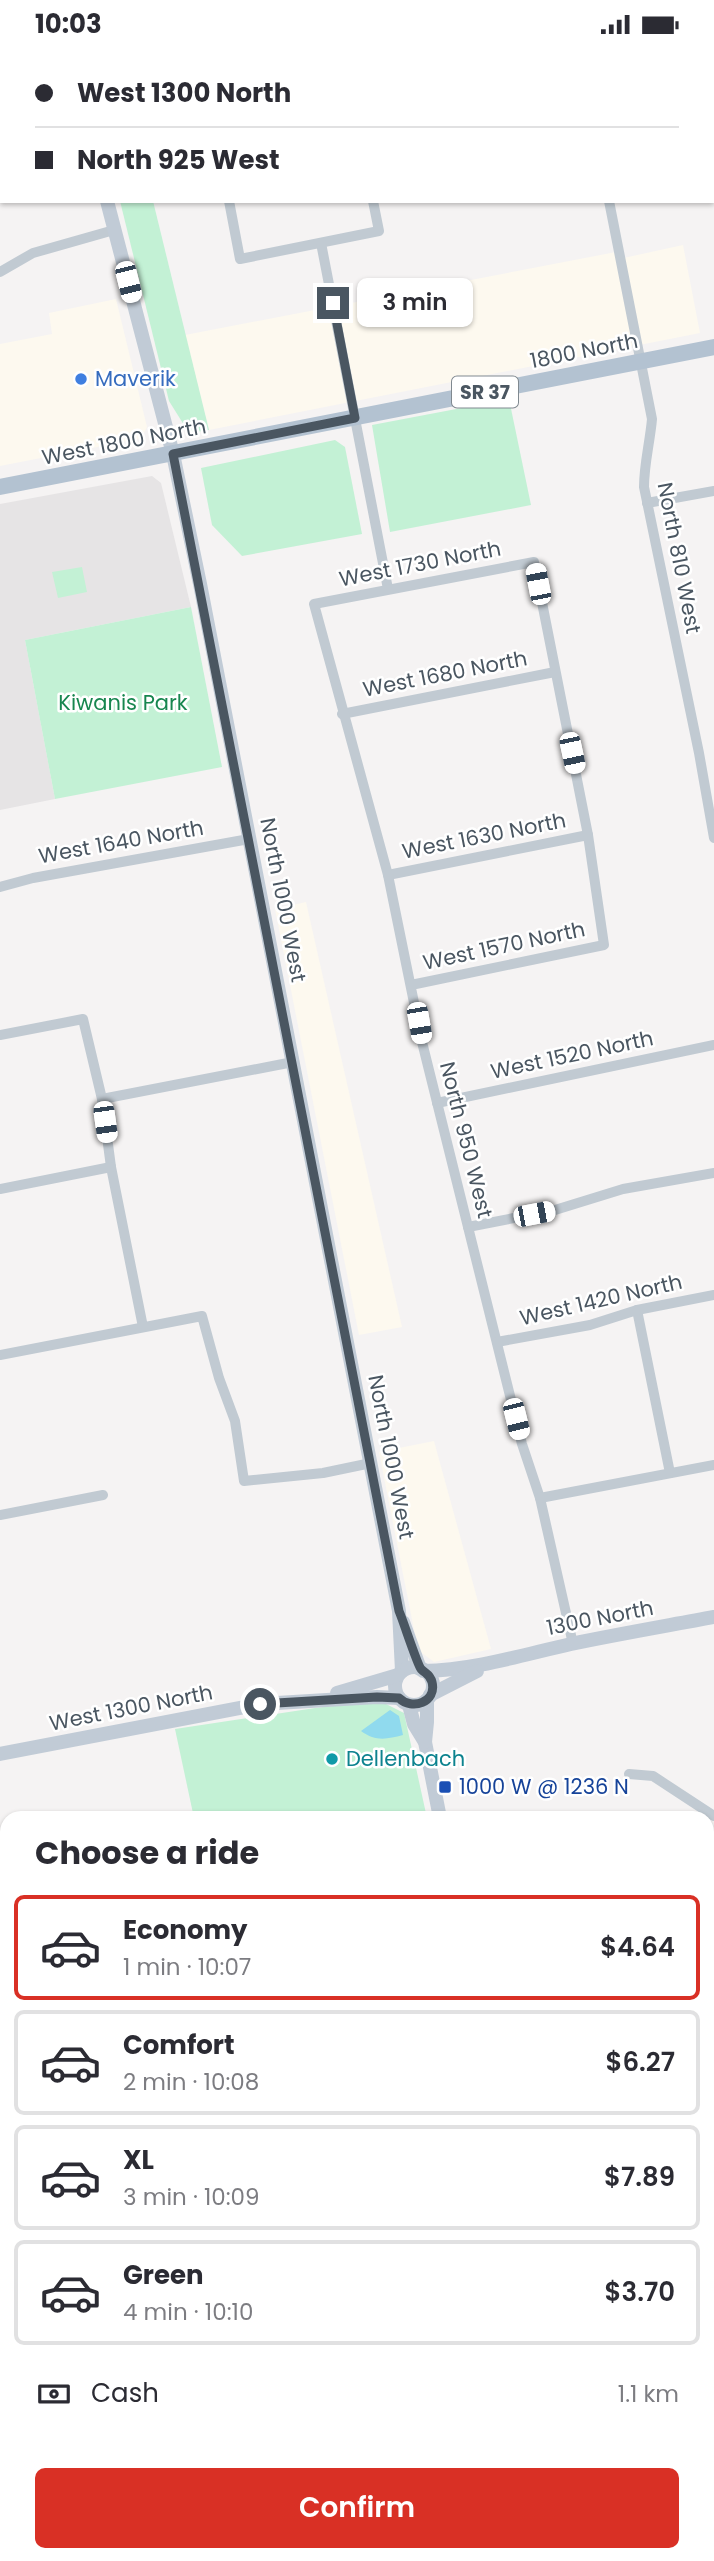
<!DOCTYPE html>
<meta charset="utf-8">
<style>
:root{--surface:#fff;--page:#f7f7f7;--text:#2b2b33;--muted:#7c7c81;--line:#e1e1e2;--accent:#d93025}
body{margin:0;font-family:Poppins,sans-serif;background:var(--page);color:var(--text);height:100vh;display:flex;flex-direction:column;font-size:26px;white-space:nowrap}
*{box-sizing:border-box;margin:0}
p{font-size:23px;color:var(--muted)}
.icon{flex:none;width:38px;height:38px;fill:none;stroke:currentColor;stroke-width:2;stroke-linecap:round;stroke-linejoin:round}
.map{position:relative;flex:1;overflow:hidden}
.side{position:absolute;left:0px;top:1762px;width:714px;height:751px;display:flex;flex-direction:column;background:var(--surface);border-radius:21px 21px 0 0;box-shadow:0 2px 5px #0004}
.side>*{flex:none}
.hud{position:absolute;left:0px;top:0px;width:714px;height:154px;box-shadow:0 2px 5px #0004;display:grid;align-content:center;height:154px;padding:0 35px;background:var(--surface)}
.end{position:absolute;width:32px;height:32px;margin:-16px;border:9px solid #4a5661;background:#fff;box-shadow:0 0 0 4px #fff}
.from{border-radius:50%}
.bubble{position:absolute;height:49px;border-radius:10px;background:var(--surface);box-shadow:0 2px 5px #0004;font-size:23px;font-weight:600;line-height:49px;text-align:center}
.car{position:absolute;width:21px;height:42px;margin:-21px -10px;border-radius:9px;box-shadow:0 0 5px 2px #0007;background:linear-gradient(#fff 24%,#345 0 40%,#fff 0 76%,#345 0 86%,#fff 0)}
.hud b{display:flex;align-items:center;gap:24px;height:66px;font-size:26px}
.hud b+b{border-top:2px solid var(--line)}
.hud i{width:18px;height:18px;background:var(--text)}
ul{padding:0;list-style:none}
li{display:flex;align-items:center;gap:21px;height:105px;margin:0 14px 10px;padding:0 21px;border:4px solid var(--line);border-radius:10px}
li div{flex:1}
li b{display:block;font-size:26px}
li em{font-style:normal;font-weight:600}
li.active{border-color:var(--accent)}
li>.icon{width:63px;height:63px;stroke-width:1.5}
h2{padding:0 35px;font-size:32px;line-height:84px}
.pay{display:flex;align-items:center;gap:18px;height:77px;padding:0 35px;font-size:26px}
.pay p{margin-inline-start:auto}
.button{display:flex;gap:14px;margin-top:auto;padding:14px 35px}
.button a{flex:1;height:80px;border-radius:10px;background:var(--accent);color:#fff;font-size:28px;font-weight:600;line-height:80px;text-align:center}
.status{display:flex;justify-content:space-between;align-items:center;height:49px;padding:0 35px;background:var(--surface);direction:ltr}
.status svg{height:19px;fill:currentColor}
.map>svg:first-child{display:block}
</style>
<div class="status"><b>10:03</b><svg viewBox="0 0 49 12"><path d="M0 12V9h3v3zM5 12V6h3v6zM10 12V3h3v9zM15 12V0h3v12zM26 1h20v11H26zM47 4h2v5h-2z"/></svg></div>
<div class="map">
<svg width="714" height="2512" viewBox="0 0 714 2512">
<rect width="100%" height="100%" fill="#f5f3f3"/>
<g fill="#fdf9ef">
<path d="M683 196 700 284 209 381 185 286 616 203 619 210Z"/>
<path d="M116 250 147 378 144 384 138 390 0 417V295L52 285 49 264Z"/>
<path d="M306 853 402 1278 359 1286 275 860Z"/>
<path d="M434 1392 491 1600 434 1613 418 1601 379 1403Z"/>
</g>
<path fill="#e6e4e5" d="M152 427 161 434 191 558 25 591 55 750 0 761V455Z"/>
<g fill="#c3f1d5">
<path d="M120 152H153L209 381 189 384 169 352Z"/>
<path d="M509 350 531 456 390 483 372 376Z"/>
<path d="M335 391 345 398 362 485 242 507 212 476 201 419Z"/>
<path d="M82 518 87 543 58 549 52 523Z"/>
<path d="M191 558 222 718 55 750 25 591Z"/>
<path d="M380 1652 404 1664 427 1769H194L175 1680 315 1659Z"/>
</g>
<path fill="#90daee" d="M390 1661 399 1667 403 1686C387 1690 376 1693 361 1682Z"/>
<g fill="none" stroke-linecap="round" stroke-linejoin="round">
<g stroke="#c1cad2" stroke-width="10">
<path d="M199 0 200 2"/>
<path d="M344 0 345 2"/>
<path d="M579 0 580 2"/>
<path d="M552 2 562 0"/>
<path d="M229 152 240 210 379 182 373 152"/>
<path d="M609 152 652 370C650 393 644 415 644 438L699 704 714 789"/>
<path d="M321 194 388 540"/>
<path d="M0 223 33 204 114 181"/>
<path d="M647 454 714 442"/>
<path d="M342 665 555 623"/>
<path d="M388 826 588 786"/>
<path d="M0 838 33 829 249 790"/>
<path d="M411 936 604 896 588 786 534 513 314 555 388 826 422 993 522 1395 540 1449 573 1595"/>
<path d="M0 986 83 970 102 1050 111 1118 143 1278"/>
<path d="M102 1050 293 1013"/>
<path d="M437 1054 714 996"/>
<path d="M0 1140 111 1118"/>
<path d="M468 1178 555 1161 623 1140 714 1124"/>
<path d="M637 1261 670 1424"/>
<path d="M497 1293 590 1276 637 1261 714 1246"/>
<path d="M0 1306 202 1267 219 1329 235 1372 244 1432 323 1424 371 1414"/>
<path d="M540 1449 714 1416"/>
<path d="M0 1466 103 1446"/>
<path d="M629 1725 653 1727 714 1767"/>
<path d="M0 1875 7 1874"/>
<path d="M707 1981 714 1979"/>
<path d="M0 2016 7 2015"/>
<path d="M707 2064 714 2092"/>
<path d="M0 2268 7 2266"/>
<path d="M0 2402 7 2437"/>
<path d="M20 2506 21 2512"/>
<path d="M304 2511V2512"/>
<path d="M499 2512 531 2506"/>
</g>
<g stroke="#c1cbd6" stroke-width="14">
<path d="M72 0V2"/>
<path d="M107 152 173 405 200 535 399 1562 402 1622"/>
<path d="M403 1573 420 1620"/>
<circle cx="414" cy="1637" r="19"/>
<path d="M423 1622C474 1621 522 1606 571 1595 619 1585 666 1577 714 1568"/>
<path d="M337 1644 398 1626"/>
<path d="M430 1646 477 1622"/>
<path d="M409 1656 414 1675 425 1693 440 1769"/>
<path d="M425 1693 427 1673V1651"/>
<path d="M0 1705 260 1655 377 1648 399 1649"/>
<path d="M584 2506 585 2512"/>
</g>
<path stroke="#b3c2d1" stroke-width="16" d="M0 438 714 298"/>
</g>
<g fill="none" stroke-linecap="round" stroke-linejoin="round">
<path stroke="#4a5661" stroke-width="9" d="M260 1655 377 1648 399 1649C412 1662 437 1653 432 1633 430 1625 426 1625 421 1620 417 1615 403 1571 399 1562L173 405 355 369 333 254"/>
</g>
<circle fill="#3f7fe0" stroke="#fff" stroke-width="2.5" cx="81" cy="330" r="7"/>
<circle fill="#0f9aa8" stroke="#fff" stroke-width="2.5" cx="332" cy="1710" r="7"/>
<rect fill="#1a4fb4" stroke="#fff" stroke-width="2.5" x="438" y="1731" width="14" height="14" rx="3.5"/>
<g text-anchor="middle" stroke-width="5" stroke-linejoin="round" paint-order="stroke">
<rect fill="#fff" stroke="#808990" stroke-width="2" x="452" y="327.5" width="66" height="31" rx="5"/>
<g font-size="19" font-weight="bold" fill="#4a5661">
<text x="485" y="350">SR 37</text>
</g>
<g font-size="21" fill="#4a5661" stroke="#fff">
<text transform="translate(584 302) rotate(-11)" y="7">1800 North</text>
<text transform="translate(124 393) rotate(-11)" y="7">West 1800 North</text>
<text transform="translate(679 509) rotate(79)" y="7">North 810 West</text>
<text transform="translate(420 515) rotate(-11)" y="7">West 1730 North</text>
<text transform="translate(445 625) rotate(-11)" y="7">West 1680 North</text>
<text transform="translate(484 787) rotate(-11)" y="7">West 1630 North</text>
<text transform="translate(121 793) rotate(-10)" y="7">West 1640 North</text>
<text transform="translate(283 851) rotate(79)" y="7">North 1000 West</text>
<text transform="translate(504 897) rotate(-12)" y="7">West 1570 North</text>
<text transform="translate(572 1006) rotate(-12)" y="7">West 1520 North</text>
<text transform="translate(466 1091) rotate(76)" y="7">North 950 West</text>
<text transform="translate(601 1251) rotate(-13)" y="7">West 1420 North</text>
<text transform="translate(391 1408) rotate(79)" y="7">North 1000 West</text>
<text transform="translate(600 1569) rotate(-11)" y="7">1300 North</text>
<text transform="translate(131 1659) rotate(-11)" y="7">West 1300 North</text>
</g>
<g font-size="21" fill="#366cbe" stroke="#fff" text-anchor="start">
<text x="95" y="337">Maverik</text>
</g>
<g font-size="21" fill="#17864f" stroke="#fff">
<text x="123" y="661">Kiwanis Park</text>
</g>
<g font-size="21" fill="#0d838f" stroke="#fff" text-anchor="start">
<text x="346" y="1717">Dellenbach</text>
</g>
<g font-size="21" fill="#164399" stroke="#fff" text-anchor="start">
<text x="459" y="1745">1000 W @ 1236 N</text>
</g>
</g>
</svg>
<i class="end from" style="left:260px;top:1655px"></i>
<i class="end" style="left:333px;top:254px"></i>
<div class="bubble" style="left:357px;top:229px;width:116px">3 min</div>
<i class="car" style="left:128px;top:233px;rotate:166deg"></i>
<i class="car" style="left:538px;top:535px;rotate:349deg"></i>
<i class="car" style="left:572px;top:704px;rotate:168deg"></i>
<i class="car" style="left:419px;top:974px;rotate:170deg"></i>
<i class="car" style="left:105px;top:1073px;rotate:172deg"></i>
<i class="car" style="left:534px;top:1165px;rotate:79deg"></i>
<i class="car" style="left:516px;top:1370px;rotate:166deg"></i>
<div class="hud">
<b><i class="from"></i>West 1300 North</b>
<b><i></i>North 925 West</b>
</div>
<section class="side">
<h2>Choose a ride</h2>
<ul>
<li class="active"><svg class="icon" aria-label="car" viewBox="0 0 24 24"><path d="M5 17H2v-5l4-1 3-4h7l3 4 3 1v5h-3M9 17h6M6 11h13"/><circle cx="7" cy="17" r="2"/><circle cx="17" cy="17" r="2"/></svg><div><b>Economy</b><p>1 min · 10:07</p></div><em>$4.64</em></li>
<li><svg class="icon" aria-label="car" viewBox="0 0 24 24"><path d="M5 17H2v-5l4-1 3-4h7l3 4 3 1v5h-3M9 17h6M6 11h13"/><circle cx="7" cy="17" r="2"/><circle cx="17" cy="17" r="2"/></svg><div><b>Comfort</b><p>2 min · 10:08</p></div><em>$6.27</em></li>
<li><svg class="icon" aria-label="car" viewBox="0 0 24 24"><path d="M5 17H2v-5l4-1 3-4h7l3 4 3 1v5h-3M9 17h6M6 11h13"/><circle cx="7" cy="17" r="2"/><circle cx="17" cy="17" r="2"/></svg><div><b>XL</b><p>3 min · 10:09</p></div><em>$7.89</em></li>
<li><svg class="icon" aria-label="car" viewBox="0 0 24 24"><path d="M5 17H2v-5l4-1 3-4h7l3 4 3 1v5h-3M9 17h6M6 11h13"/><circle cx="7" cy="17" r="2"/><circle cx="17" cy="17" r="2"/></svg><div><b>Green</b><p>4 min · 10:10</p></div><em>$3.70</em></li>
</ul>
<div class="pay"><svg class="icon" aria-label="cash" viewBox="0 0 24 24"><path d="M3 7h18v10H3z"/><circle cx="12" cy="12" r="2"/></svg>Cash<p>1.1 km</p></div>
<div class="button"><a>Confirm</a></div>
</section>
</div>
